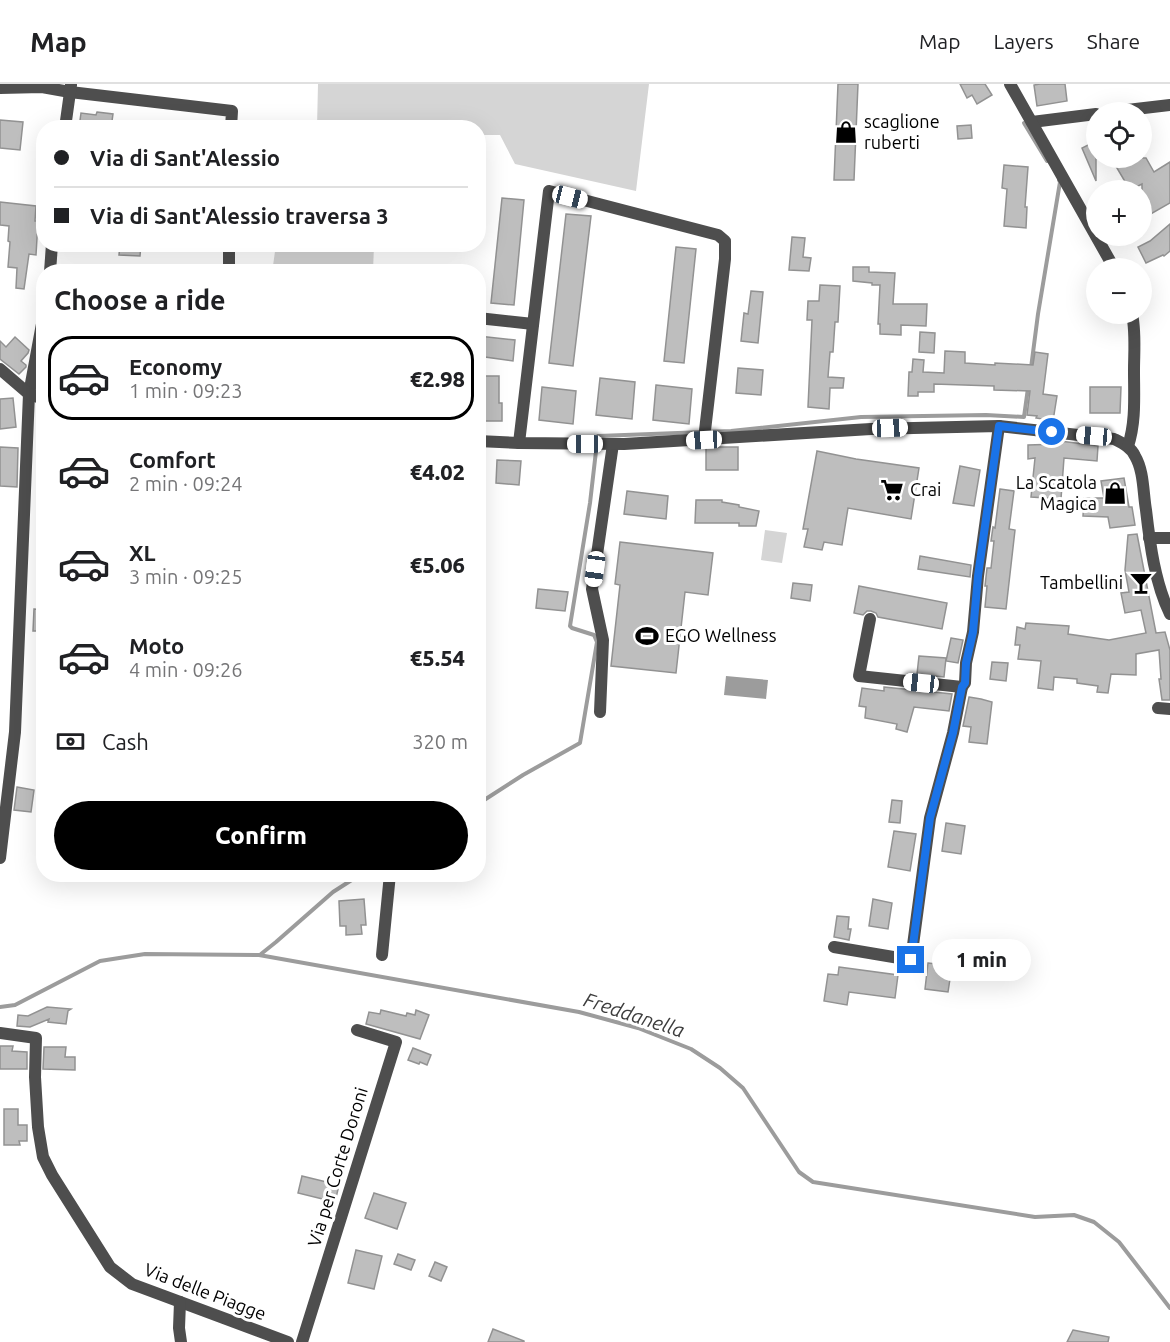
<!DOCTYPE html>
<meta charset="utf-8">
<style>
:root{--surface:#fff;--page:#f6f6f6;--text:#202124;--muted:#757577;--line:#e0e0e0;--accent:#000}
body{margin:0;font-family:Ubuntu,sans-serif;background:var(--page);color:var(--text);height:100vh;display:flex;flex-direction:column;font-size:22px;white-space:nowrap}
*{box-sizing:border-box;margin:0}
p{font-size:20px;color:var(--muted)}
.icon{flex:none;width:33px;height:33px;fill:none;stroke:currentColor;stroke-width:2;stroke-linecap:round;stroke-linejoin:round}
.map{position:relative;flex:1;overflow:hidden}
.panel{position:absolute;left:36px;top:180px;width:450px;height:618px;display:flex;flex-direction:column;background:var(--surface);border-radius:24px;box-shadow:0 6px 24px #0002}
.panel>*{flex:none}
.hud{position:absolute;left:36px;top:36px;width:450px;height:132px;border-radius:24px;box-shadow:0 6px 24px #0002;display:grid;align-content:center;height:132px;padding:0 18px;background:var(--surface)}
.tools{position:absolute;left:1086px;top:18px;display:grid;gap:12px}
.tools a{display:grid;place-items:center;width:66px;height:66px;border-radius:50%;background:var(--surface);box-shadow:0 6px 24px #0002;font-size:30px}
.end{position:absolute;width:27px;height:27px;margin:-14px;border:8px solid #1a73e8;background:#fff;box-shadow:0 0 0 3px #fff}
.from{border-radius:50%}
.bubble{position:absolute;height:42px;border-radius:21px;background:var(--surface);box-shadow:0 6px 24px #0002;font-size:20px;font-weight:800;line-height:42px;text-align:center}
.car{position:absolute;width:18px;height:36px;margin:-18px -9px;border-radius:8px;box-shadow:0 0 4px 2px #0007;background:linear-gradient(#fff 24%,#345 0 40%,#fff 0 76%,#345 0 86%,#fff 0)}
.hud b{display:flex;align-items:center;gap:21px;height:57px;font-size:22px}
.hud b+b{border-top:2px solid var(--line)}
.hud i{width:15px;height:15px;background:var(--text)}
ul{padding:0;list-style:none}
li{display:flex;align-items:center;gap:18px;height:84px;margin:0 12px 9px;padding:0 6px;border:3px solid transparent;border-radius:24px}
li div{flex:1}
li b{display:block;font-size:22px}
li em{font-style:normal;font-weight:800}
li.current{border-color:var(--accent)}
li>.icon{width:54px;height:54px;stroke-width:1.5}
h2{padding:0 18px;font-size:27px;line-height:72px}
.pay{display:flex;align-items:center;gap:15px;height:66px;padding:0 18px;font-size:22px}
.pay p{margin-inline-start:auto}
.primary-button{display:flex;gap:12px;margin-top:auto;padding:12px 18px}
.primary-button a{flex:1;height:69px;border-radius:36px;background:var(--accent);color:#fff;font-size:24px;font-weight:800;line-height:69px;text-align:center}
header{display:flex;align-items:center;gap:36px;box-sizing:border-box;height:84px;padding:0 30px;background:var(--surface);border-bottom:2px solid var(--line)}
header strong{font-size:28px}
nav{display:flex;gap:33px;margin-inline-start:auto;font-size:21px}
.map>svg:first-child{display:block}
</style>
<header>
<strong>Map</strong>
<nav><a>Map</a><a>Layers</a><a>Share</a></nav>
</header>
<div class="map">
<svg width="1170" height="1258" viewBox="0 0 1170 1258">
<rect width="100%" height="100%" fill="#fff"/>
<g fill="#d5d5d5">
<path d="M318 0H649L636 107 515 80 500 51H479L478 44 317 43Z"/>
<path d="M276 160 374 161 373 187H303L273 182Z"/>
<path d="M765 446 787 449 782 479 761 476Z"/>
</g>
<path fill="#9c9c9c" d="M726 592 768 596 766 615 724 611Z"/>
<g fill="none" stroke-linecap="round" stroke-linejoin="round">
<g stroke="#9c9c9c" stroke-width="4">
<path d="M1024 39 1047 77"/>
<path d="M1031 284 1038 230 1060 98 1059 96"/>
<path d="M598 352 731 347 861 333 986 331 1024 333 1028 304"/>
<path d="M478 720 523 691 580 659 597 558 594 551 572 544 570 542 590 419 596 367"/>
<path d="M261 870 276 858 333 808 361 790"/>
<path d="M0 923 15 921 100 877 145 870 259 871 579 928 638 944 691 965 720 984 743 1004 799 1088 813 1098 1035 1133 1074 1131 1094 1138 1119 1158 1170 1224"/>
</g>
</g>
<g fill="#bebebe" stroke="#929292" stroke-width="1.5">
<path d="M838 0H858L854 96H834Z"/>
<path d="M960 0H985L992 11 977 20 972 11 967 14Z"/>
<path d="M1040 0H1065L1067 17 1037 22 1034 1Z"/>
<path d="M97 28 113 30 111 44H79L81 29 96 31Z"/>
<path d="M0 36 23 38 20 66 0 64Z"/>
<path d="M971 41 972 54 958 55 957 42Z"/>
<path d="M1096 57V97L1082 64Z"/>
<path d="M1111 74H1146L1154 88 1170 78V119L1142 135V100L1130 106Z"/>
<path d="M1004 81 1028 83 1025 123H1027L1026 144 1004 142 1007 105 1002 104Z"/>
<path d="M502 114 524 116 514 221 491 219Z"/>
<path d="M0 118 36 122 35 137H38L36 171 29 170 24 205 16 204 17 184 8 183 10 158 8 157 9 142 0 141Z"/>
<path d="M566 130 591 132 573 282 549 279Z"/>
<path d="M1170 140V167L1164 172 1163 171 1146 179 1138 163 1150 157Z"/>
<path d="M792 153 805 154 803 173 811 174 809 187 789 186Z"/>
<path d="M120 160H141L140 172 119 171Z"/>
<path d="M676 163 696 165 684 279 664 277Z"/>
<path d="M853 183H869V188L895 189 893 220H927L926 242 901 241V251L880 250V240H878L880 201H872V199L853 197Z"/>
<path d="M820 201 840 202 838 238H835L833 268H830L828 293 844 294 843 304H830L829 325 808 323 812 236H807L808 217H819Z"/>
<path d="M751 207 763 208 758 259 741 257 744 229 748 230Z"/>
<path d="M920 248 935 249 934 269 919 268Z"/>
<path d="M478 252 515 256 513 277 478 272Z"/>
<path d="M15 253 29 266 28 269 21 277 26 281V283L19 290 0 275V257L6 263Z"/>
<path d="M945 267 965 268V279L995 281V279L1033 281 1035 268 1048 270 1043 310 1057 312 1053 337 1036 334 1037 332 1027 331 1030 307 994 306V302L934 300V308H918V312H908L909 288H912L913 275 924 276 923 288 944 289Z"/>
<path d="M738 284 763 286 761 311 736 309Z"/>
<path d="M485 292H499V319H502V337H481L482 299H485Z"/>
<path d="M600 294 635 298 632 335 596 331Z"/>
<path d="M656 301 692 305 689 340 653 336Z"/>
<path d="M542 303 576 307 573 340 539 336Z"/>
<path d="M1090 303H1121L1120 329H1090Z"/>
<path d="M13 314 16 343 0 345V315Z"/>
<path d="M1060 357 1098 362 1097 377 1064 374 1061 415 1031 413 1035 374 1028 375V361L1060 360Z"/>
<path d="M0 363 18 364 17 403 0 402Z"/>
<rect x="706" y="363" width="32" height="23"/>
<path d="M817 367 856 375 919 384 911 435 848 424 842 461 824 458 822 466 804 463 808 445H803Z"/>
<path d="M497 376 521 377 519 401 496 399Z"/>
<path d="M960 382 980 386 974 422 953 419Z"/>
<path d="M1124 394 1129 423H1132L1135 441 1110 444 1108 433 1083 432 1084 414H1104L1101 397Z"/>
<path d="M1000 405 1014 407 1009 445 1015 446 1006 525 985 523 987 502H985L987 484H991L994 457H991L993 443 995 444Z"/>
<path d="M627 407 668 412 666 435 624 430Z"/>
<path d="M696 416H722V418L739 421V423L759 427 756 442H739V439H695Z"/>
<path d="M1137 450 1156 549 1165 548 1170 566V616H1162L1159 595H1161L1159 566 1136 570V591L1111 590 1108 609 1097 608 1098 602 1077 599V595L1054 593 1053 606 1038 604 1041 577 1018 575 1020 561H1015L1017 543 1025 545 1026 539 1069 542 1068 550 1109 556 1146 549 1141 526 1125 529 1121 509 1129 508 1125 486 1128 451Z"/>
<path d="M620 458 713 469 708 511 685 508 676 589 611 582 620 501 615 500Z"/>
<path d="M920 472 971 481 970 493 918 485Z"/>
<path d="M793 499 812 501 810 517 791 514Z"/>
<path d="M859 502 947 519 942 545 878 533 876 529 871 527H867L863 531 854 529Z"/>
<path d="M538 505 568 508 565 527 536 524Z"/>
<path d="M34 525 44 526V547H33Z"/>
<path d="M951 554 963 556 958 579 946 577Z"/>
<path d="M919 572 946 574 944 593 917 590Z"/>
<path d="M992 578 1008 579 1006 597 990 595Z"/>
<path d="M884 603 952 610 949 627 914 623 907 648 896 645 897 640 865 634 866 623 859 622 862 604 884 607Z"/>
<path d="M969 613 981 615 992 618 987 660 969 658 971 643 963 642Z"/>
<path d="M17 703 34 706 31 728 14 726Z"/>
<path d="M892 716 902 717 900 739 889 738Z"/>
<path d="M946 739 965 742 961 770 942 767Z"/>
<path d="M894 747 916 750 910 787 888 783Z"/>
<path d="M364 815 366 841H361L362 850 346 851V842H340L339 817Z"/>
<path d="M873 815 892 819 888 845 869 842Z"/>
<path d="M837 832 849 833 848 845H851L849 856 834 853Z"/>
<path d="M928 879 952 882 948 908 925 905Z"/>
<path d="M839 883 898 891 895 914 849 908 847 921 824 917 828 890 838 891Z"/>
<path d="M47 923 71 925 68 927 66 940 48 938 49 935 30 943 17 942 18 931 28 932Z"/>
<path d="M381 926 406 932 407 929 415 931 416 926 429 931 420 955 366 940 369 928 380 930Z"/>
<path d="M0 962H13L12 967 27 968V985H0Z"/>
<path d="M44 963H66L65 973H75V986L43 985Z"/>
<path d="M413 964 431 971 427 981 420 978 419 980 408 976Z"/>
<path d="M4 1025H18V1041H27V1057H19L20 1061H4Z"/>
<path d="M302 1092 339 1101 335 1118 298 1109Z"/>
<path d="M374 1109 406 1119 397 1145 365 1134Z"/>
<path d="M356 1166 382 1172 374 1205 348 1199Z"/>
<path d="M398 1170 415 1176 411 1186 394 1180Z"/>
<path d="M435 1178 447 1183 441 1197 429 1192Z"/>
<path d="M493 1245 524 1257V1258H488Z"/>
<path d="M1073 1246 1109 1253 1108 1258H1067Z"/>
</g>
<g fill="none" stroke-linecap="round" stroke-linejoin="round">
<g stroke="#4e4e4e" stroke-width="12">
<path d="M0 4 42 3 70 8 232 27 231 44"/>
<path d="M1110 28 1170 21"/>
<path d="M1032 38 1096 30"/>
<path d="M65 44 71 1"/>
<path d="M50 188 52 160"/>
<path d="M229 188V160"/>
<path d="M478 234 533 240"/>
<path d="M519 359 549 107 718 151 725 157V175L704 355"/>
<path d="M1149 454H1170"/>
<path d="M870 535 859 592 962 603"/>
<path d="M1158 624 1170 625"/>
<path d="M600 628 603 556 592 505 613 360"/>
<path d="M0 774 15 648 29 310 44 229"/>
<path d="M834 863 911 876 930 734 953 649 962 603 965 599 966 579 973 548 978 492 999 342"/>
<path d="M382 871 390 790"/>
<path d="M0 949 36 954 35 993 38 1043 43 1073 52 1091 110 1183 132 1200 288 1258"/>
<path d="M180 1218 179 1244 181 1258"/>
<path d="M302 1258 396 958 357 946"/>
</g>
<g stroke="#4e4e4e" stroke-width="12">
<path d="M1010 0 1114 184"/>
<path d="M0 285 29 310 44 315"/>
<path d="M478 357 519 359 624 360 871 345 999 342 1114 355C1122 359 1131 363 1135 372 1144 387 1143 409 1146 426 1150 461 1155 499 1170 530"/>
<path d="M1128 362C1136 338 1134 312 1134 287 1134 268 1136 248 1132 230"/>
</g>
</g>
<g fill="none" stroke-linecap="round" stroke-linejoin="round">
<path stroke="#1a73e8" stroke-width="8" d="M911 876 930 734 953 649 962 603 965 599 966 579 973 548 978 492 999 342 1052 348"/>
</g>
<defs>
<g id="shop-bare" transform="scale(1.8)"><path d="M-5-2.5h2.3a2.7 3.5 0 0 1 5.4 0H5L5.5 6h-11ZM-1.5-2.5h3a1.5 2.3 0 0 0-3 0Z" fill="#000" stroke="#fff" stroke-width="2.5" paint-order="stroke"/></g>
<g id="supermarket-bare" transform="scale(1.8)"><path d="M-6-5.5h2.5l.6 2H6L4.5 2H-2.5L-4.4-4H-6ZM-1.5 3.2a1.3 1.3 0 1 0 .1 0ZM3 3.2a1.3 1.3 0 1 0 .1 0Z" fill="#000" stroke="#fff" stroke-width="2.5" paint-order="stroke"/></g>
<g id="bar-bare" transform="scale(1.8)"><path d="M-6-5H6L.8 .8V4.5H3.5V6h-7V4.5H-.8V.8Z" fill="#000" stroke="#fff" stroke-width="2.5" paint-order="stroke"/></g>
<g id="stadium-bare" transform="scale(1.8)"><path d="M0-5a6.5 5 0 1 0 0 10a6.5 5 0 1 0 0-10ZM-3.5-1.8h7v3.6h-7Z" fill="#000" stroke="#fff" stroke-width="2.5" paint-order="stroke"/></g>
</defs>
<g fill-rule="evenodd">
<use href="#shop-bare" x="846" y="48"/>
<use href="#supermarket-bare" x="892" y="406"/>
<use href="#shop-bare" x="1115" y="409"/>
<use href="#bar-bare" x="1141" y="499"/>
<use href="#stadium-bare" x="647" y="552"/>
</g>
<g text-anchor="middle" stroke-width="6" stroke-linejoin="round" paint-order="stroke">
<g font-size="18" fill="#000" stroke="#fff" text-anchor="start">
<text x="864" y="44">scaglione<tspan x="864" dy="21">ruberti</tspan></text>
<text x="1097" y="405" text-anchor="end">La Scatola<tspan x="1097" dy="21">Magica</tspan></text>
<text x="910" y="412">Crai</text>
<text x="1123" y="505" text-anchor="end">Tambellini</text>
<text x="665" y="558">EGO Wellness</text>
</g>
<g font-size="18" fill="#000" stroke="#fff">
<text transform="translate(338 1083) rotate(-73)" y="6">Via per Corte Doroni</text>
<text transform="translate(205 1208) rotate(21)" y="6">Via delle Piagge</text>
</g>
<g font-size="20" font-style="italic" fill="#3d3d3d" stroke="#fff">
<text transform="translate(634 931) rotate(18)" y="7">Freddanella</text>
</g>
</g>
</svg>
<div class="tools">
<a><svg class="icon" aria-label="locate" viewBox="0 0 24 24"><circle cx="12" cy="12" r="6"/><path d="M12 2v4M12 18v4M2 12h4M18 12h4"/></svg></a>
<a>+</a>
<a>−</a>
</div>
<i class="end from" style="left:1052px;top:348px"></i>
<i class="end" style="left:911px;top:876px"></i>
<div class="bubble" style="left:932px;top:855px;width:99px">1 min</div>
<i class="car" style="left:570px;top:113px;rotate:104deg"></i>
<i class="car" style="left:890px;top:344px;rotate:88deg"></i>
<i class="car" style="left:1094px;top:352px;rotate:275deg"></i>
<i class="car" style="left:704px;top:356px;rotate:267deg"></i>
<i class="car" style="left:585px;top:360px;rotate:270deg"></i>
<i class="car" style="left:595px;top:485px;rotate:188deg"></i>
<i class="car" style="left:921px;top:599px;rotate:276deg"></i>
<div class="hud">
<b><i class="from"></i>Via di Sant'Alessio</b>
<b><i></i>Via di Sant'Alessio traversa 3</b>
</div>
<section class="panel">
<h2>Choose a ride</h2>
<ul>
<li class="current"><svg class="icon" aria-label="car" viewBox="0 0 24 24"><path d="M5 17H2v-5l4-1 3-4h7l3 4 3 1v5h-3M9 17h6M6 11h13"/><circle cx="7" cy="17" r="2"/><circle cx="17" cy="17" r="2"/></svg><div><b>Economy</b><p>1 min · 09:23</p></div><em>€2.98</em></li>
<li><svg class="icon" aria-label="car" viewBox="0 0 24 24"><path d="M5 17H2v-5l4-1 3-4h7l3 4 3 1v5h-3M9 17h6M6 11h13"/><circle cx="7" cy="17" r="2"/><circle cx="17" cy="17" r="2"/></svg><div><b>Comfort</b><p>2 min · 09:24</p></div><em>€4.02</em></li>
<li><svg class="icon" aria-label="car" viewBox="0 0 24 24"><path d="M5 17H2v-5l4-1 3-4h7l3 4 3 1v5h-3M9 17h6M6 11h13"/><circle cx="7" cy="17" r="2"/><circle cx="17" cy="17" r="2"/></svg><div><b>XL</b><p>3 min · 09:25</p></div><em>€5.06</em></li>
<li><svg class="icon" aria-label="car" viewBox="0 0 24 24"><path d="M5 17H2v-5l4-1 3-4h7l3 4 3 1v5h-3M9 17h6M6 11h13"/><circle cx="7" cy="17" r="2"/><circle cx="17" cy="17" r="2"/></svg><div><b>Moto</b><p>4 min · 09:26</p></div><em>€5.54</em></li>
</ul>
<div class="pay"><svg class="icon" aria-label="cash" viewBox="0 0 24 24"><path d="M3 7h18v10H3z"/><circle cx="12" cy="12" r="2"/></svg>Cash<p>320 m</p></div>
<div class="primary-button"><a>Confirm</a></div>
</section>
</div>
